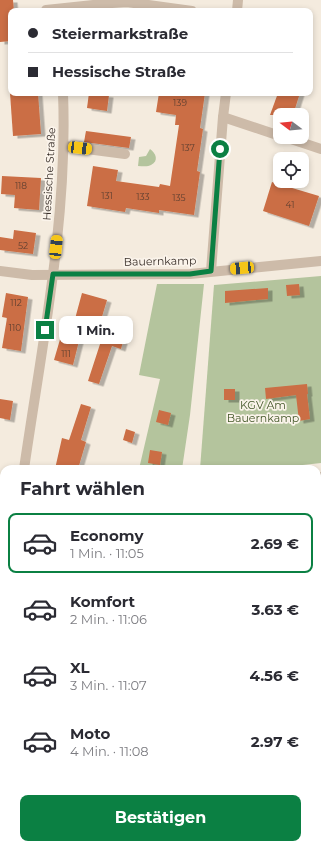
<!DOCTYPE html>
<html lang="de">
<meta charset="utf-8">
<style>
:root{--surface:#fff;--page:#f7f7f7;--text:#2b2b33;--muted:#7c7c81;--line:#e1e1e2;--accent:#0b8043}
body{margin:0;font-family:Montserrat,sans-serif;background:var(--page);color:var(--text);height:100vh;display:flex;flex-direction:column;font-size:15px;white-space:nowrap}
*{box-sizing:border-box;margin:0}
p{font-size:13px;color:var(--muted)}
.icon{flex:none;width:22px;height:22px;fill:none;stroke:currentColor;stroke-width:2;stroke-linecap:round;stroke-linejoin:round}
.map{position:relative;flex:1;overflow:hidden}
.side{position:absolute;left:0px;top:465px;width:321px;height:384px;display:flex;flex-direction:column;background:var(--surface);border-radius:12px 12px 0 0;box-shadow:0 2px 6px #0003}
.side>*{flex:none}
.hud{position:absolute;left:8px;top:8px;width:305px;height:88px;border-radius:8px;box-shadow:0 2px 6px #0003;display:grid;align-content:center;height:88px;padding:0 20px;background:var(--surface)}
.needle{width:26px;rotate:286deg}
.tools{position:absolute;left:273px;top:108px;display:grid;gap:8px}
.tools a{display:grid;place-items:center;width:36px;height:36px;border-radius:8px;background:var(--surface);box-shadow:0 2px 6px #0003;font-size:20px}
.end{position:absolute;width:18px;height:18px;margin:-9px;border:5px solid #0b8043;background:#fff;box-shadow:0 0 0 2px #fff}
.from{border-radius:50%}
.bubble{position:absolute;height:28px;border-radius:8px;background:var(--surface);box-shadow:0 2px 6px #0003;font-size:13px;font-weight:700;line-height:28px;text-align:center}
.car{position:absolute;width:12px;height:24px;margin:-12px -6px;border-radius:5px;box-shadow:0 0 3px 1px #0007;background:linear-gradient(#f5c518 24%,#345 0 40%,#f5c518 0 76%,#345 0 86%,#f5c518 0)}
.hud b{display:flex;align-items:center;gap:14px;height:38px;font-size:15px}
.hud b+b{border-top:1px solid var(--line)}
.hud i{width:10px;height:10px;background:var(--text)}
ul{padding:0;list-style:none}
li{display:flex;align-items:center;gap:12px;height:60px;margin:0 8px 6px;padding:0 12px;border:2px solid transparent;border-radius:8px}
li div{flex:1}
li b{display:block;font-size:15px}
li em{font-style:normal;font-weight:700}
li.active{border-color:var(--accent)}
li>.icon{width:36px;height:36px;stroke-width:1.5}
h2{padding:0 20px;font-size:18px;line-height:48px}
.cta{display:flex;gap:8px;margin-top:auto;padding:8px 20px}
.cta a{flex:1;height:46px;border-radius:8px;background:var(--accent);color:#fff;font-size:16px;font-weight:700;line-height:46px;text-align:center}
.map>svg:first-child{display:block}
</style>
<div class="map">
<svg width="321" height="849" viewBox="0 0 321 849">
<defs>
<filter id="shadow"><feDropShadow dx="4.5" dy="2.5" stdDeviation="0" flood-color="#0004"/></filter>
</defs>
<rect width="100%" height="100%" fill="#f4ebde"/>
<g fill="#b4c49d">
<path d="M150 149C156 153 159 161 151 165 148 167 142 166 138 166L139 157 146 156Z"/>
<path d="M321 276V463L266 469H200L214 285Z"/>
<path d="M157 284H204L190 415 182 469H139L160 379 139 375Z"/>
<path d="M321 544V583L317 582V545Z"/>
<path d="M4 636V845H132L131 849H0V660Z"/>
</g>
<g fill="#cb6e44" filter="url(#shadow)">
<path d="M0 0H13L14 11H11V41L0 42Z"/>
<path d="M10 93H38L41 134 13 136Z"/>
<path d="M89 93 109 95 107 111 87 108Z"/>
<path d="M159 93H205L200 128 203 129 197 171 200 172 194 215 159 210V213L126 208 125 212 87 206 93 166 118 170 116 181 159 187 160 184 170 186 179 125H175L176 115 156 112Z"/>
<path d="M278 93H300L293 115H270Z"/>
<path d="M86 131 131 137 129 148 84 142Z"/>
<path d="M2 176 41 178 39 210 14 208 15 195 1 194Z"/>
<path d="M272 182 319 196 309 226 263 211Z"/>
<path d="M14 230 36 233 33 254 0 250V237L13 239Z"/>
<path d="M299 284 300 295 287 296 286 285Z"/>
<path d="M268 288V299L225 303V291Z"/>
<path d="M6 293 28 297 21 351 2 348 7 318 2 317Z"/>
<path d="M82 293 107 300 101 320 127 327 121 349 112 346 99 384 88 381 102 338 72 330Z"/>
<path d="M61 336 79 341 73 365 54 360Z"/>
<path d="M307 384 308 394H307L310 419 299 421 296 395 266 399 265 388Z"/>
<rect x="224" y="389" width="11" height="11"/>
<path d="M0 399 13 401 10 420 0 418Z"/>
<path d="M81 404 91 407 81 440 86 442 78 469H55L62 438 69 440Z"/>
<path d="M159 410 171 413 168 425 156 422Z"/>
<path d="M126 429 135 432 132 443 123 440Z"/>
<path d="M150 450 162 452 160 465 148 463Z"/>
</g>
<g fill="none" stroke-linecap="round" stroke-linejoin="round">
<g stroke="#cdbba9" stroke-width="10">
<path d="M46 10 112 3 127 2 192 11"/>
<path d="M237 11 238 0"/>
<path d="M223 117 280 136"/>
<path d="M285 137 321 149"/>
<path d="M64 146 125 154"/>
<path d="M0 271 32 275 190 274 321 261"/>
<path d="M211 271 223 117 226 93"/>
<path d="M24 469C42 344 68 219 63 93"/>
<path d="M317 478 321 477"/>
<path d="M0 606 4 583"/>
<path d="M317 653H321"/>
<path d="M317 787H321"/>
<path d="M147 849 148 845"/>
</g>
</g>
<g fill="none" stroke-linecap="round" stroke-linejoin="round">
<path stroke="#0b8043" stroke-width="5" d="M45 330 53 274H190L211 271 220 149"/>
</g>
<g text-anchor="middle" stroke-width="3.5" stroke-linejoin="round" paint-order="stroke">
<g font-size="9" fill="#5e3f30">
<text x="180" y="106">139</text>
<text x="188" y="151">137</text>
<text x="21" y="189">118</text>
<text x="107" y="199">131</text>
<text x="143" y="200">133</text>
<text x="179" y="201">135</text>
<text x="290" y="208">41</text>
<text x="23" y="249">52</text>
<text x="16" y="306">112</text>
<text x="15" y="331">110</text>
<text x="66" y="357">111</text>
</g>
<g font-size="11" fill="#392f29" stroke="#fbf4eb">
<text transform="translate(49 174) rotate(-87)" y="4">Hessische Straße</text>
<text transform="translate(160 261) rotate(-1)" y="4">Bauernkamp</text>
</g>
<g font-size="11" fill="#45592b" stroke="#fbf4eb">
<text x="263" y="409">KGV Am<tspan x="263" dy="13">Bauernkamp</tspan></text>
</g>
</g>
</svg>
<div class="tools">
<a><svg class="needle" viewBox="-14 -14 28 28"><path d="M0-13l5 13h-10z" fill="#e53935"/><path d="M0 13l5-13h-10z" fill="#7c7c81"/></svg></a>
<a><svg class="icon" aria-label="locate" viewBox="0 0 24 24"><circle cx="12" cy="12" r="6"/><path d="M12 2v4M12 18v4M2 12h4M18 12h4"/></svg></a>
</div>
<i class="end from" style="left:220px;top:149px"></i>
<i class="end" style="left:45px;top:330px"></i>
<div class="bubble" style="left:59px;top:316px;width:74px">1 Min.</div>
<i class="car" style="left:80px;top:148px;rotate:97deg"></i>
<i class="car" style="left:56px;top:247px;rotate:6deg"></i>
<i class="car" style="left:242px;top:268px;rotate:265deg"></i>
<div class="hud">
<b><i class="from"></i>Steiermarkstraße</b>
<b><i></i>Hessische Straße</b>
</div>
<section class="side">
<h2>Fahrt wählen</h2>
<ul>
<li class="active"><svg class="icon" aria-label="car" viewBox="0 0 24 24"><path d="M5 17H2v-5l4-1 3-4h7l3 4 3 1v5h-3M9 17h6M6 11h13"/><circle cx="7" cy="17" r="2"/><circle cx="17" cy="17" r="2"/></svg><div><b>Economy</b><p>1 Min. · 11:05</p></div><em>2.69 €</em></li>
<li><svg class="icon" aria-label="car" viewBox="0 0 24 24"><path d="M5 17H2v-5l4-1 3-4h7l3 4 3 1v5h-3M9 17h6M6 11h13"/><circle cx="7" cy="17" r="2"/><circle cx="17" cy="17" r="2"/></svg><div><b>Komfort</b><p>2 Min. · 11:06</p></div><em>3.63 €</em></li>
<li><svg class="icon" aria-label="car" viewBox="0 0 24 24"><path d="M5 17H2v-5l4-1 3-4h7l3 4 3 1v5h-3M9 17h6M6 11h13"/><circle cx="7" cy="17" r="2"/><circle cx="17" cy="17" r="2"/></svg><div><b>XL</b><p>3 Min. · 11:07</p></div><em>4.56 €</em></li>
<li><svg class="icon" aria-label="car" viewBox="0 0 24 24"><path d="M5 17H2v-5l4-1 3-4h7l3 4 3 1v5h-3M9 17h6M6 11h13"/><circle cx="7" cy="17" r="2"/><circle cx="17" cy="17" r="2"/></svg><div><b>Moto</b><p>4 Min. · 11:08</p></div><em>2.97 €</em></li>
</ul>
<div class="cta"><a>Bestätigen</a></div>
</section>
</div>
